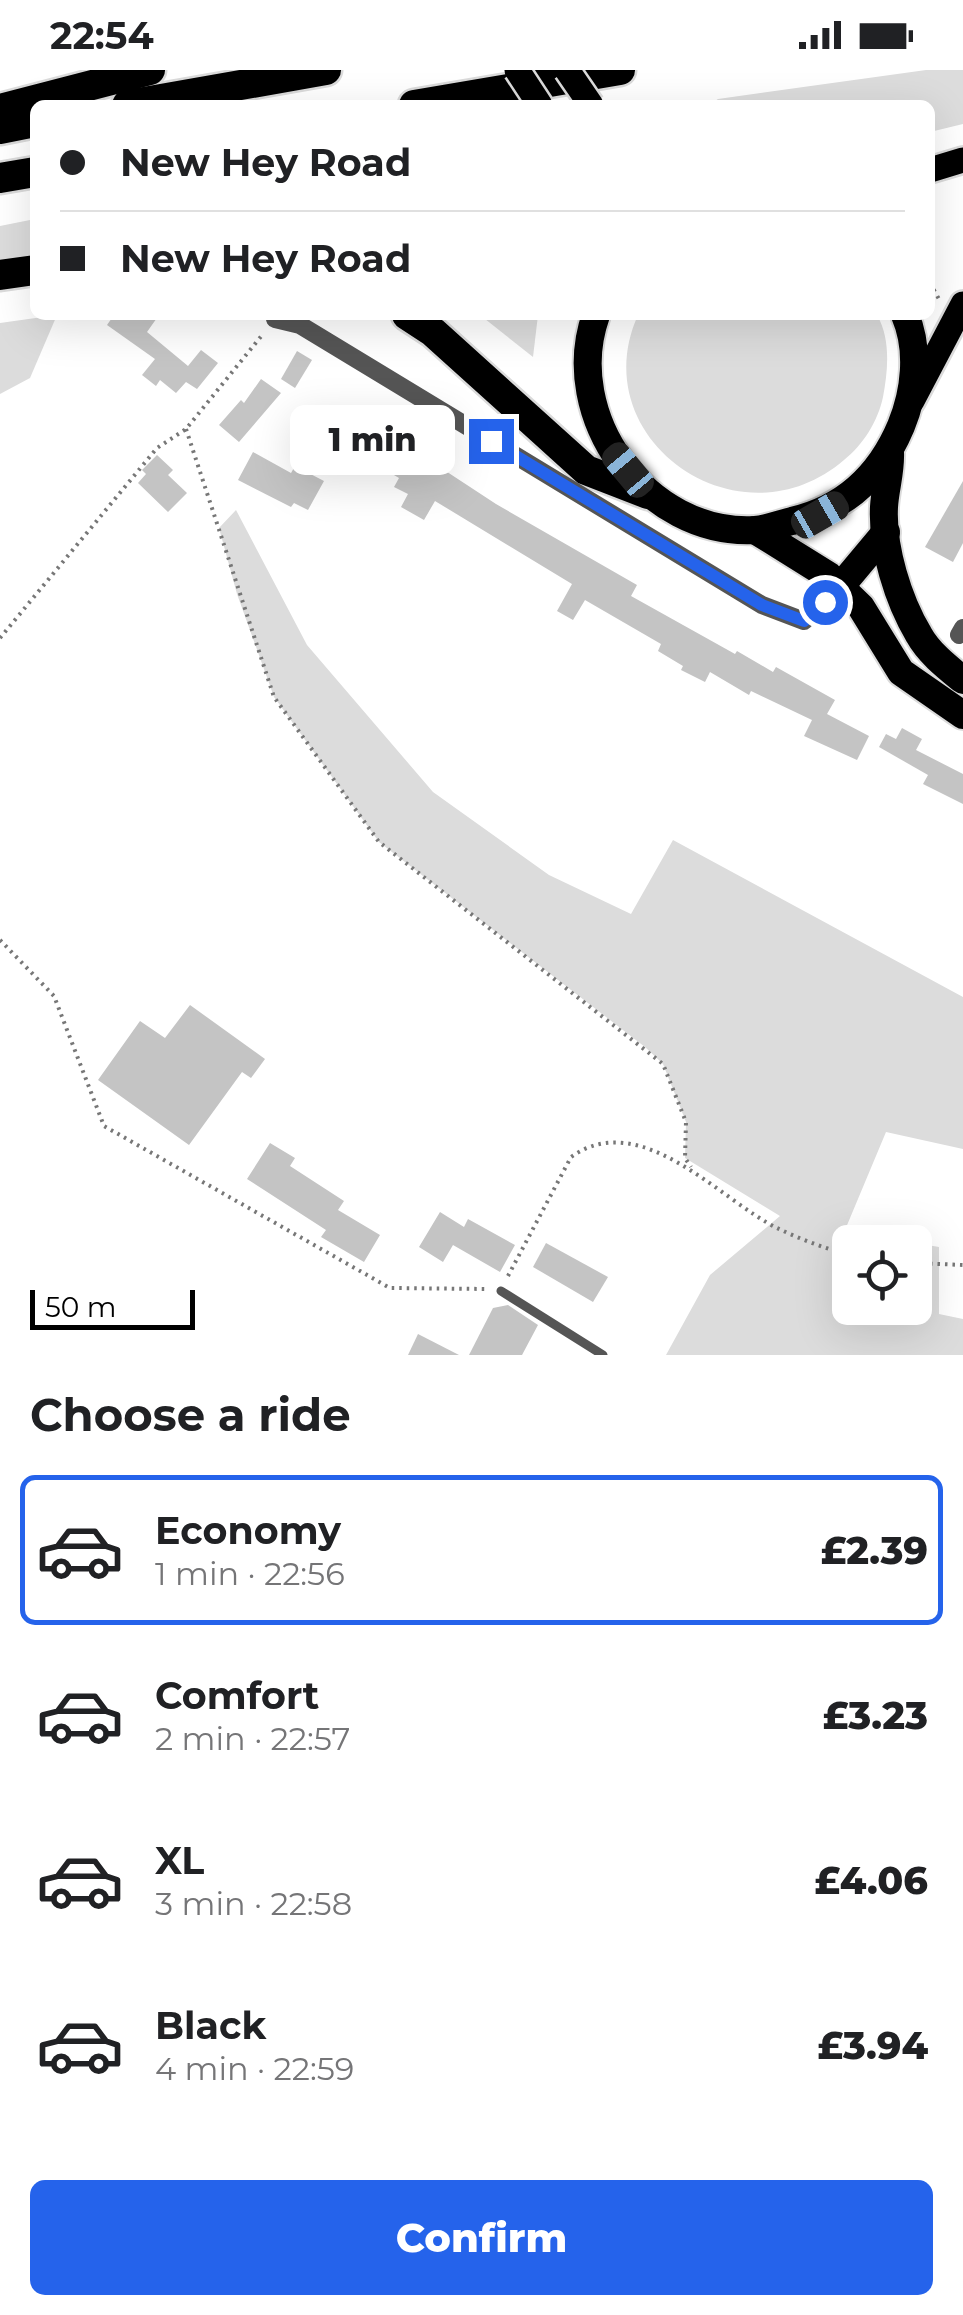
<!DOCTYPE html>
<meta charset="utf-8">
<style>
:root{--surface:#fff;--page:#f2f2f2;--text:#202124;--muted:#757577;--line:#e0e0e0;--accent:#2563eb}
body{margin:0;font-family:Montserrat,sans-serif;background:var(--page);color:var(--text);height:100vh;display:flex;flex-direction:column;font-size:38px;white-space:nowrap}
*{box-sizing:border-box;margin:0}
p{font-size:32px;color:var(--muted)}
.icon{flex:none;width:55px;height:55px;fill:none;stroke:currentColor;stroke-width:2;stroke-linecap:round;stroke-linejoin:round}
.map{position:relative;height:1285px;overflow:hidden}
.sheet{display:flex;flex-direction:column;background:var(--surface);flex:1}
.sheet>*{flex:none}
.hud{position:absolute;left:30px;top:30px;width:905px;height:220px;border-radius:15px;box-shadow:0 10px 40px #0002;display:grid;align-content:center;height:220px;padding:0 30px;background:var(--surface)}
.tools{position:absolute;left:832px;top:1155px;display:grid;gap:20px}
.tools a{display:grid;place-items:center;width:100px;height:100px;border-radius:15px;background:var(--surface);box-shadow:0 10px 40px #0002;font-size:50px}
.scale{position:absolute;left:30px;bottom:25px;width:165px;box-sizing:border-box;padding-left:10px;border:5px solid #000;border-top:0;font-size:28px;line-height:35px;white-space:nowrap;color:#000;-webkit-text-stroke:8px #fff;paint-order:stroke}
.end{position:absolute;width:45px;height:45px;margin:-22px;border:12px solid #2563eb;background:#fff;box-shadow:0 0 0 5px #fff}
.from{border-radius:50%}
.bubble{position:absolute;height:70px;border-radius:15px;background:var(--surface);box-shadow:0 10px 40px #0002;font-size:32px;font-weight:800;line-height:70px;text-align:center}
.car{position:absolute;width:30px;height:60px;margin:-30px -15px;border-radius:12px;box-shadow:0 0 8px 2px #0007;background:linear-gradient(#222 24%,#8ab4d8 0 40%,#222 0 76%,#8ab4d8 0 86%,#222 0)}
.hud b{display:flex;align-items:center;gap:35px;height:95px;font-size:38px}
.hud b+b{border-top:2px solid var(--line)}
.hud i{width:25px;height:25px;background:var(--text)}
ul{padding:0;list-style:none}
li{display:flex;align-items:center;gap:30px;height:150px;margin:0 20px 15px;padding:0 10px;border:5px solid transparent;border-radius:15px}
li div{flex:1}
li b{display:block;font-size:38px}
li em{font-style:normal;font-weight:800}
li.active{border-color:var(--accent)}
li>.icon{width:90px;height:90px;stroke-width:1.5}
h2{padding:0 30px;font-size:45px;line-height:120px}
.cta{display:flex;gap:20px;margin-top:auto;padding:20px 30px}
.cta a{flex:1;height:115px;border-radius:15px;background:var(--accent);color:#fff;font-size:40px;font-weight:800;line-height:115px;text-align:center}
.status{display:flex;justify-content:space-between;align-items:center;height:70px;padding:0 50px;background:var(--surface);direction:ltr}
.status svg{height:28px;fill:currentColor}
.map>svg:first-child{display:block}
</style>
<div class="status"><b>22:54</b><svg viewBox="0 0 49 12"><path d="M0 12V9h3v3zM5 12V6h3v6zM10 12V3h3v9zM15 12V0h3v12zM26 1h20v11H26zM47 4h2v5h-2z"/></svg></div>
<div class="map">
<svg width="963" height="1285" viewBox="0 0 963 1285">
<rect width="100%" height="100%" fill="#fff"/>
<g fill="#dcdcdc">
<path d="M926 0H963V54L930 62V35H709L718 29Z"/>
<path d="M35 149V184L0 189V156Z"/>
<path d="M57 245 30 308 0 324V253Z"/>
<path d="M480 245H538L533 287Z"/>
<path d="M638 245H877C891 269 888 301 883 327 878 351 863 375 844 390 739 480 582 369 638 245Z"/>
<path d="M236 440 307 575 433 722 549 805 631 844 673 770 963 927V1079L886 1062 845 1160 914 1172H850V1238H915V1173L939 1177V1244L963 1249V1285H666L710 1205 780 1146 685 1088 686 1052 663 994 645 977 379 772 274 627 237 524 219 458Z"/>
</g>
<g fill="#c4c4c4">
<path d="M114 245H159L147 262 188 296 201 280 218 293 197 319 186 312 176 323 160 310 156 316 142 305 155 289 107 255Z"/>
<path d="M297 281 312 290 295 318 281 309Z"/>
<path d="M261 309 281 323 239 372 219 355 241 330 244 333Z"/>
<path d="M374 354 496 434 637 515 631 526 735 584 737 581 773 602 776 597 835 630 827 644 869 666 857 690 804 666 812 650 751 621 749 625 710 602 705 612 681 600 683 596 658 581 661 574 585 530 573 550 557 541 572 514 435 431 424 450 401 437 408 424 394 417 399 408 357 383Z"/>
<path d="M253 382 291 403 295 396 324 411 308 440 294 433 291 437 238 410Z"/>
<path d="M157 385 173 400 168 405 187 423 168 442 138 413 146 404 142 400Z"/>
<path d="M963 411V473L953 492 925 477Z"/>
<path d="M902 658 922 669 916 680 963 704V734L923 714 928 705 879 677 886 664 896 669Z"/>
<path d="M190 935 265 989 251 1008 242 1002 189 1075 98 1010 140 951 165 968Z"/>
<path d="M270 1073 295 1088 290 1096 344 1131 338 1140 380 1165 364 1192 321 1167 326 1160 247 1109Z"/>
<path d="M440 1142 464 1157 468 1149 515 1175 500 1202 453 1175 443 1192 419 1177Z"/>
<path d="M546 1173 608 1207 593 1232 533 1197Z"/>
<path d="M508 1235 538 1255 522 1285H469L493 1238Z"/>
<path d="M418 1264 459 1285H408Z"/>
</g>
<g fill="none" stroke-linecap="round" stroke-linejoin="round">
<g stroke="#dbdbdb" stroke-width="30">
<g id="primary">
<path d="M930 100 963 90"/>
<path d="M912 331 963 234"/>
</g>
</g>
<g stroke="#dbdbdb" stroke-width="32">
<g id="trunk">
<path d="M596 245C560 346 646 466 755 460 767 459 780 454 792 451 845 439 880 406 901 356 915 322 920 280 905 245"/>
<path d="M890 382C891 402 885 418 884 437 882 478 898 530 919 565 929 583 947 597 963 610"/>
<path d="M755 460 829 506 861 537 901 602 963 645"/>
<path d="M840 517 886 462"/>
</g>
</g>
<g stroke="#dbdbdb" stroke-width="35">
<g id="motorway">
<path d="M127 35 326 0"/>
<path d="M414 35 620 0"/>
<path d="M0 39 150 0"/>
<path d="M0 59 35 52"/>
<path d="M0 108 35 102"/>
<path d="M0 205 35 200"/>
<path d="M407 245 433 262 586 400 648 424"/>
</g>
</g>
<g stroke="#777" stroke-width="4" stroke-dasharray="2.5 5" stroke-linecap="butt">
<path d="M930 213 940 231"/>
<path d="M186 359 274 627 379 772 663 994 686 1052 685 1088 691 1097"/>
<path d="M0 568 157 378 186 359 263 264"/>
<path d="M0 870 54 926 104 1056 390 1218 487 1219"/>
<path d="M915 1193 963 1195"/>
<path d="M508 1206 571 1087C641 1037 720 1130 777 1158 800 1169 826 1179 850 1185"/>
</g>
<path stroke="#555" stroke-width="9" d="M501 1221 603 1285"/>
<g stroke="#555" stroke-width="18">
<path d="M275 249 300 255 762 535 804 551 840 517"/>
<path d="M959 565 963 558"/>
</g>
<use href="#primary" stroke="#000" stroke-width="25"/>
<use href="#trunk" stroke="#000" stroke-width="28"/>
<use href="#motorway" stroke="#000" stroke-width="30"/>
<g stroke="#dbdbdb" stroke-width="30" stroke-linecap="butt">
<g id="primary-bridge">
<path d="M517 0 540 35"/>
<path d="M567 0 591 35"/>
</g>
</g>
<use href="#primary-bridge" stroke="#000" stroke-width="25"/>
</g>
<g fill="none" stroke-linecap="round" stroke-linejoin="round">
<path stroke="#2563eb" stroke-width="12" d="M491 371 762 535 804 551 825 532"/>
</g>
</svg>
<div class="tools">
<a><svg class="icon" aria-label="locate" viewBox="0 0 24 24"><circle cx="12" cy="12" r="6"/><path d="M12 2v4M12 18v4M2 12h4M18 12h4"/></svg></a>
</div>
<div class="scale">50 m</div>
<i class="end from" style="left:825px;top:532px"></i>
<i class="end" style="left:491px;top:371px"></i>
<div class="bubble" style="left:290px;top:335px;width:165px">1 min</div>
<i class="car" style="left:628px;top:400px;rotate:320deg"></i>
<i class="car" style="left:820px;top:445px;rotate:60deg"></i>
<div class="hud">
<b><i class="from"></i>New Hey Road</b>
<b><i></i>New Hey Road</b>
</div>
</div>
<section class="sheet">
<h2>Choose a ride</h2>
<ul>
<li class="active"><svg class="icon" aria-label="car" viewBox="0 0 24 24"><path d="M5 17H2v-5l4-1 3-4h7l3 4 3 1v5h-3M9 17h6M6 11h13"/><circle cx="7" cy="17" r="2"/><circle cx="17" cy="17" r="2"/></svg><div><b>Economy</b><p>1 min · 22:56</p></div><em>£2.39</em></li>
<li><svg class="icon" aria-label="car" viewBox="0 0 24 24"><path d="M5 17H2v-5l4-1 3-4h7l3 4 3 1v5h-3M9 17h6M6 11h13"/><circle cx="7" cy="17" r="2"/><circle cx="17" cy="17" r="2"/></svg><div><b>Comfort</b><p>2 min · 22:57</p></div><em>£3.23</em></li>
<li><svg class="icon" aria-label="car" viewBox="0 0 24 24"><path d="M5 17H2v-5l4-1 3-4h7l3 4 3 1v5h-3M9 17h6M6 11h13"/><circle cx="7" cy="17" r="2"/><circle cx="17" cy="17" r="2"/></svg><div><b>XL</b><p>3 min · 22:58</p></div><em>£4.06</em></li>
<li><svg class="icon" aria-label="car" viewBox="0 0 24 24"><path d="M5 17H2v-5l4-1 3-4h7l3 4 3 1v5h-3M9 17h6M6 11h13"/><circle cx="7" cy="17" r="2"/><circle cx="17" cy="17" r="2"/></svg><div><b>Black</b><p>4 min · 22:59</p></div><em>£3.94</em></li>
</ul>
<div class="cta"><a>Confirm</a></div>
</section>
